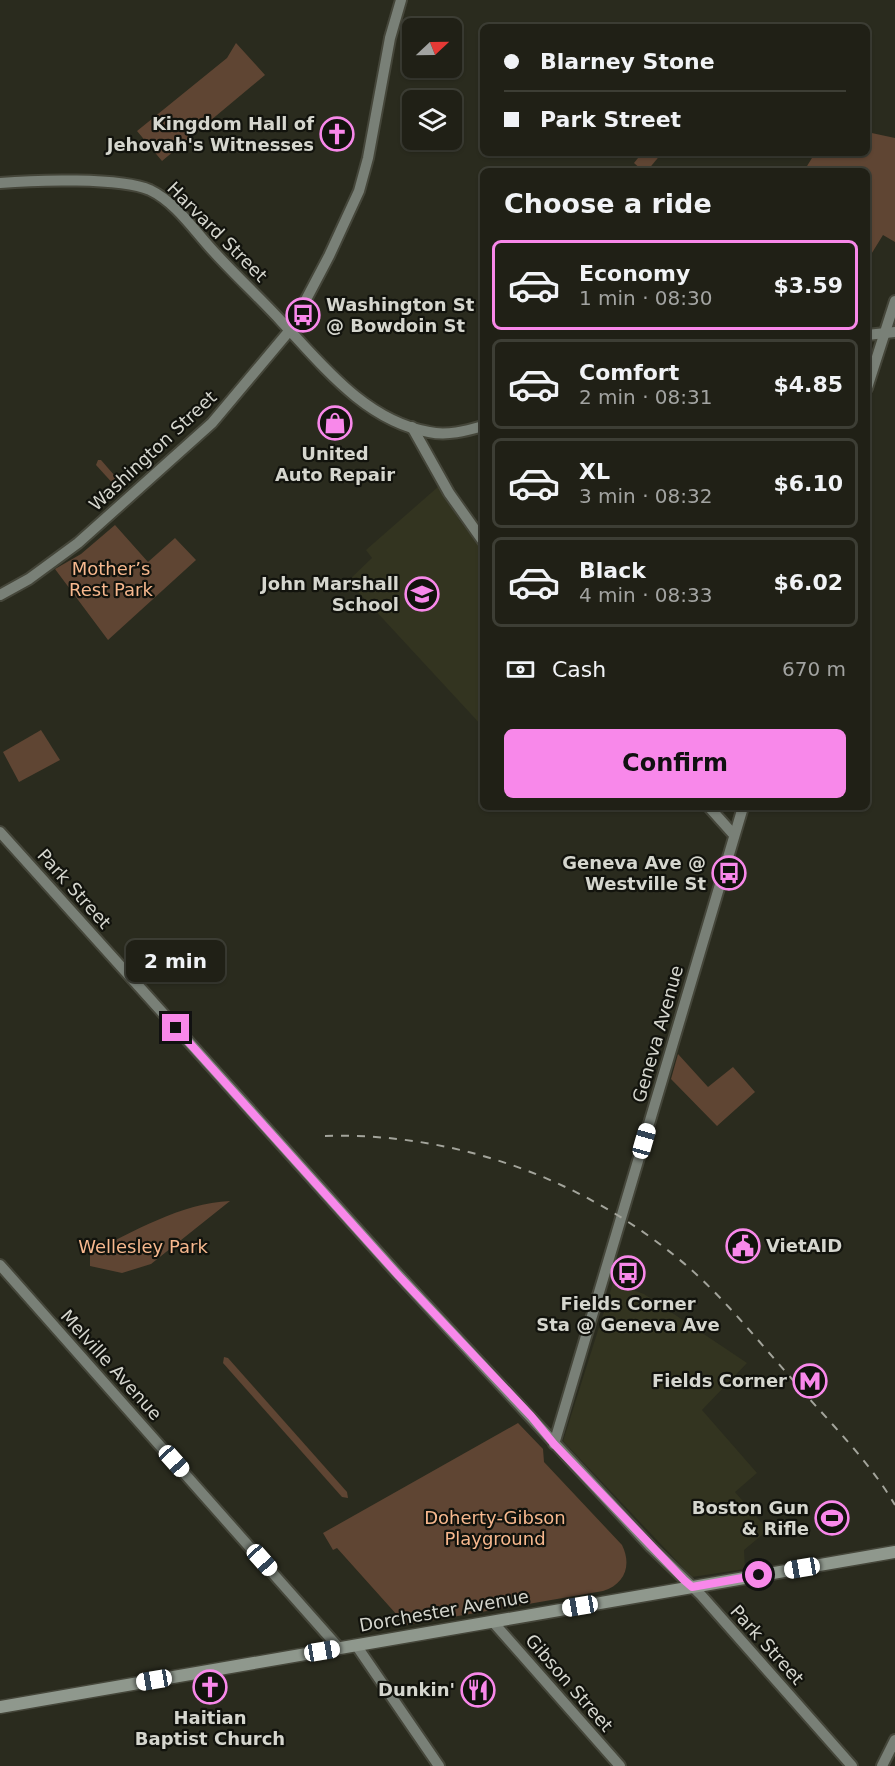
<!DOCTYPE html>
<meta charset="utf-8">
<style>
:root{--surface:#202016;--page:#2d2d23;--text:#f1f3f6;--muted:#a2a3a1;--line:#3d3e35;--accent:#f888ea}
body{margin:0;font-family:"DejaVu Sans",sans-serif;background:var(--page);color:var(--text);height:100vh;display:flex;flex-direction:column;font-size:22px;white-space:nowrap}
*{box-sizing:border-box;margin:0}
p{font-size:20px;color:var(--muted)}
.icon{flex:none;width:33px;height:33px;fill:none;stroke:currentColor;stroke-width:2;stroke-linecap:round;stroke-linejoin:round}
.map{position:relative;flex:1;overflow:hidden}
.details{position:absolute;left:480px;top:168px;width:390px;height:642px;display:flex;flex-direction:column;background:var(--surface);border-radius:9px;box-shadow:0 2px 4px #0004,0 0 0 2px var(--line)}
.details>*{flex:none}
.banner{position:absolute;left:480px;top:24px;width:390px;height:132px;border-radius:9px;box-shadow:0 2px 4px #0004,0 0 0 2px var(--line);display:grid;align-content:center;height:132px;padding:0 24px;background:var(--surface)}
.needle{width:39px;rotate:68deg}
.tools{position:absolute;left:402px;top:18px;display:grid;gap:12px}
.tools a{display:grid;place-items:center;width:60px;height:60px;border-radius:9px;background:var(--surface);box-shadow:0 2px 4px #0004,0 0 0 2px var(--line);font-size:30px}
.end{position:absolute;width:27px;height:27px;margin:-14px;border:8px solid #f888ea;background:#111;box-shadow:0 0 0 3px #111}
.from{border-radius:50%}
.bubble{position:absolute;height:42px;border-radius:9px;background:var(--surface);box-shadow:0 2px 4px #0004,0 0 0 2px var(--line);font-size:20px;font-weight:700;line-height:42px;text-align:center}
.car{position:absolute;width:18px;height:36px;margin:-18px -9px;border-radius:8px;box-shadow:0 0 4px 2px #0007;background:linear-gradient(#fff 24%,#345 0 40%,#fff 0 76%,#345 0 86%,#fff 0)}
.banner b{display:flex;align-items:center;gap:21px;height:57px;font-size:22px}
.banner b+b{border-top:2px solid var(--line)}
.banner i{width:15px;height:15px;background:var(--text)}
ul{padding:0;list-style:none}
li{display:flex;align-items:center;gap:18px;height:90px;margin:0 12px 9px;padding:0 12px;border:3px solid var(--line);border-radius:9px}
li div{flex:1}
li b{display:block;font-size:22px}
li em{font-style:normal;font-weight:700}
li.current{border-color:var(--accent)}
li>.icon{width:54px;height:54px;stroke-width:1.5}
h2{padding:0 24px;font-size:27px;line-height:72px}
.pay{display:flex;align-items:center;gap:15px;height:66px;padding:0 24px;font-size:22px}
.pay p{margin-inline-start:auto}
.primary-button{display:flex;gap:12px;margin-top:auto;padding:12px 24px}
.primary-button a{flex:1;height:69px;border-radius:9px;background:var(--accent);color:#111;font-size:24px;font-weight:700;line-height:69px;text-align:center}
.map>svg:first-child{display:block}
</style>
<div class="map">
<svg width="895" height="1766" viewBox="0 0 895 1766">
<rect width="100%" height="100%" fill="#2a2b1e"/>
<g fill="#333420">
<path d="M439 486 460 521 483 551V727L348 581 372 558 366 550Z"/>
<path d="M613 1283 644 1294 747 1363 702 1410 757 1473 735 1492 768 1530 744 1550 745 1569 692 1577 563 1441Z"/>
</g>
<g fill="#5f4533">
<path d="M236 43 265 75 162 161 137 131 227 58Z"/>
<path d="M867 132 895 138V242L883 235 867 261V171H804L815 153H867Z"/>
<path d="M642 153H662L647 171H643L634 163Z"/>
<path d="M98 460H101L121 483 116 487 96 465Z"/>
<path d="M115 525 148 562 175 538 196 560 108 640 55 569 81 554Z"/>
<path d="M41 730 60 760 19 782 3 752Z"/>
<path d="M678 1054 708 1087 733 1067 755 1092 717 1126 671 1079Z"/>
<path d="M230 1201 151 1264 122 1273 90 1266V1253C133 1232 181 1203 230 1201Z"/>
<path d="M224 1357 228 1358 347 1492 348 1498 342 1497 223 1363Z"/>
<path d="M518 1423 543 1449 544 1462 622 1545C632 1565 625 1584 603 1591L406 1625 337 1548 333 1550 323 1533Z"/>
</g>
<g fill="none" stroke-linecap="round" stroke-linejoin="round">
<g stroke="#45463a" stroke-width="14">
<g id="secondary">
<path d="M0 183C33 180 121 177 150 190 177 203 195 232 215 253 237 277 260 298 282 322 323 366 366 421 429 432 447 436 466 431 483 426"/>
<path d="M867 335 895 332"/>
<path d="M867 388 895 301"/>
<path d="M412 427 449 493 483 541"/>
<path d="M0 595 29 579 78 543 212 423 290 330 329 256 359 191 368 158 390 38 401 0"/>
<path d="M709 807 734 835"/>
<path d="M0 832 394 1270 651 1547 701 1595 852 1766"/>
<path d="M0 1265 339 1648"/>
<path d="M554 1444 743 807"/>
<path d="M493 1622 620 1766"/>
<path d="M356 1645 439 1766"/>
<path d="M882 1766 895 1740"/>
</g>
</g>
<g stroke="#45463a" stroke-width="15">
<path id="primary" d="M0 1707 895 1552"/>
</g>
<use href="#secondary" stroke="#798077" stroke-width="10"/>
<use href="#primary" stroke="#8f988d" stroke-width="12"/>
<path stroke="#a3a49b" stroke-width="2" stroke-dasharray="8 8" stroke-linecap="butt" d="M325 1136C457 1132 587 1180 687 1266 726 1300 758 1341 792 1379 827 1420 868 1459 895 1505"/>
</g>
<g fill="none" stroke-linecap="round" stroke-linejoin="round">
<path stroke="#f888ea" stroke-width="8" d="M176 1028 399 1276 531 1416 554 1444 684 1580 692 1587 759 1575"/>
</g>
<defs>
<g id="church-ring" transform="scale(1.725)"><circle r="9.5" fill="#12130d" stroke="#f888ea" stroke-width="1.5"/><path d="M-1.2-6h2.4v3.5h3.3v2.4h-3.3V6h-2.4V-.1h-3.3v-2.4h3.3Z" fill="#f888ea"/></g>
<g id="bus-ring" transform="scale(1.725)"><circle r="9.5" fill="#12130d" stroke="#f888ea" stroke-width="1.5"/><path d="M-5-6H5V4H4V6H2V4H-2V6H-4V4H-5ZM-3.5-4V0h7V-4ZM-3.5 1.2v1.5H-2V1.2ZM2 1.2v1.5H3.5V1.2Z" fill="#f888ea"/></g>
<g id="shop-ring" transform="scale(1.725)"><circle r="9.5" fill="#12130d" stroke="#f888ea" stroke-width="1.5"/><path d="M-5-2.5h2.3a2.7 3.5 0 0 1 5.4 0H5L5.5 6h-11ZM-1.5-2.5h3a1.5 2.3 0 0 0-3 0Z" fill="#f888ea"/></g>
<g id="school-ring" transform="scale(1.725)"><circle r="9.5" fill="#12130d" stroke="#f888ea" stroke-width="1.5"/><path d="M0-5L7-2L0 1L-7-2ZM-4 1L0 2.5L4 1V4Q0 6-4 4Z" fill="#f888ea"/></g>
<g id="civic-ring" transform="scale(1.725)"><circle r="9.5" fill="#12130d" stroke="#f888ea" stroke-width="1.5"/><path d="M-.6-6.5H3V-4.5H.6V-3L4-1V1h2V6H-6V1h2V-1L-.6-3ZM-1.2 2.5V6h2.4V2.5Z" fill="#f888ea"/></g>
<g id="metro-ring" transform="scale(1.725)"><circle r="9.5" fill="#12130d" stroke="#f888ea" stroke-width="1.5"/><path d="M-5.5 5V-5H-3L0 0L3-5H5.5V5H3V-.5L0 4L-3-.5V5Z" fill="#f888ea"/></g>
<g id="stadium-ring" transform="scale(1.725)"><circle r="9.5" fill="#12130d" stroke="#f888ea" stroke-width="1.5"/><path d="M0-5a6.5 5 0 1 0 0 10a6.5 5 0 1 0 0-10ZM-3.5-1.8h7v3.6h-7Z" fill="#f888ea"/></g>
<g id="restaurant-ring" transform="scale(1.725)"><circle r="9.5" fill="#12130d" stroke="#f888ea" stroke-width="1.5"/><path d="M-5-6h1v4h1v-4h1v4h1v-4h1v5L-1.5 .5V6h-2V.5L-5-1ZM5-6V6H3V1.5H1.5Q1.5-4 5-6Z" fill="#f888ea"/></g>
</defs>
<g fill-rule="evenodd">
<use href="#church-ring" x="337" y="134"/>
<use href="#bus-ring" x="303" y="315"/>
<use href="#shop-ring" x="335" y="423"/>
<use href="#school-ring" x="422" y="594"/>
<use href="#bus-ring" x="729" y="873"/>
<use href="#civic-ring" x="743" y="1246"/>
<use href="#bus-ring" x="628" y="1273"/>
<use href="#metro-ring" x="810" y="1381"/>
<use href="#stadium-ring" x="832" y="1518"/>
<use href="#church-ring" x="210" y="1687"/>
<use href="#restaurant-ring" x="478" y="1690"/>
</g>
<g text-anchor="middle" stroke-width="4.5" stroke-linejoin="round" paint-order="stroke">
<g font-size="18" font-weight="bold" fill="#d5d6ce" stroke="#12130d" text-anchor="end">
<text x="314" y="130">Kingdom Hall of<tspan x="314" dy="21">Jehovah's Witnesses</tspan></text>
<text x="326" y="311" text-anchor="start">Washington St<tspan x="326" dy="21">@ Bowdoin St</tspan></text>
<text x="335" y="460" text-anchor="middle">United<tspan x="335" dy="21">Auto Repair</tspan></text>
<text x="399" y="590">John Marshall<tspan x="399" dy="21">School</tspan></text>
<text x="706" y="869">Geneva Ave @<tspan x="706" dy="21">Westville St</tspan></text>
<text x="766" y="1252" text-anchor="start">VietAID</text>
<text x="628" y="1310" text-anchor="middle">Fields Corner<tspan x="628" dy="21">Sta @ Geneva Ave</tspan></text>
<text x="787" y="1387">Fields Corner</text>
<text x="809" y="1514">Boston Gun<tspan x="809" dy="21">&amp; Rifle</tspan></text>
<text x="455" y="1696">Dunkin'</text>
<text x="210" y="1724" text-anchor="middle">Haitian<tspan x="210" dy="21">Baptist Church</tspan></text>
</g>
<g font-size="18" fill="#d5d6ce" stroke="#12130d">
<text transform="translate(217 232) rotate(45)" y="6">Harvard Street</text>
<text transform="translate(153 451) rotate(-43)" y="6">Washington Street</text>
<text transform="translate(74 889) rotate(48)" y="6">Park Street</text>
<text transform="translate(658 1034) rotate(-74)" y="6">Geneva Avenue</text>
<text transform="translate(111 1365) rotate(48)" y="6">Melville Avenue</text>
<text transform="translate(444 1611) rotate(-10)" y="6">Dorchester Avenue</text>
<text transform="translate(767 1645) rotate(48)" y="6">Park Street</text>
<text transform="translate(569 1683) rotate(49)" y="6">Gibson Street</text>
</g>
<g font-size="18" fill="#f7b88e" stroke="#12130d">
<text x="111" y="575">Mother’s<tspan x="111" dy="21">Rest Park</tspan></text>
<text x="143" y="1253">Wellesley Park</text>
<text x="495" y="1524">Doherty-Gibson<tspan x="495" dy="21">Playground</tspan></text>
</g>
</g>
</svg>
<div class="tools">
<a><svg class="needle" viewBox="-14 -14 28 28"><path d="M0-13l5 13h-10z" fill="#e53935"/><path d="M0 13l5-13h-10z" fill="#a2a3a1"/></svg></a>
<a><svg class="icon" aria-label="layers" viewBox="0 0 24 24"><path d="M12 4l9 5-9 5-9-5zM3 14l9 5 9-5"/></svg></a>
</div>
<i class="end from" style="left:759px;top:1575px"></i>
<i class="end" style="left:176px;top:1028px"></i>
<div class="bubble" style="left:126px;top:940px;width:99px">2 min</div>
<i class="car" style="left:644px;top:1141px;rotate:16deg"></i>
<i class="car" style="left:174px;top:1461px;rotate:138deg"></i>
<i class="car" style="left:262px;top:1560px;rotate:138deg"></i>
<i class="car" style="left:802px;top:1568px;rotate:260deg"></i>
<i class="car" style="left:580px;top:1606px;rotate:260deg"></i>
<i class="car" style="left:322px;top:1651px;rotate:80deg"></i>
<i class="car" style="left:154px;top:1680px;rotate:260deg"></i>
<div class="banner">
<b><i class="from"></i>Blarney Stone</b>
<b><i></i>Park Street</b>
</div>
<section class="details">
<h2>Choose a ride</h2>
<ul>
<li class="current"><svg class="icon" aria-label="car" viewBox="0 0 24 24"><path d="M5 17H2v-5l4-1 3-4h7l3 4 3 1v5h-3M9 17h6M6 11h13"/><circle cx="7" cy="17" r="2"/><circle cx="17" cy="17" r="2"/></svg><div><b>Economy</b><p>1 min · 08:30</p></div><em>$3.59</em></li>
<li><svg class="icon" aria-label="car" viewBox="0 0 24 24"><path d="M5 17H2v-5l4-1 3-4h7l3 4 3 1v5h-3M9 17h6M6 11h13"/><circle cx="7" cy="17" r="2"/><circle cx="17" cy="17" r="2"/></svg><div><b>Comfort</b><p>2 min · 08:31</p></div><em>$4.85</em></li>
<li><svg class="icon" aria-label="car" viewBox="0 0 24 24"><path d="M5 17H2v-5l4-1 3-4h7l3 4 3 1v5h-3M9 17h6M6 11h13"/><circle cx="7" cy="17" r="2"/><circle cx="17" cy="17" r="2"/></svg><div><b>XL</b><p>3 min · 08:32</p></div><em>$6.10</em></li>
<li><svg class="icon" aria-label="car" viewBox="0 0 24 24"><path d="M5 17H2v-5l4-1 3-4h7l3 4 3 1v5h-3M9 17h6M6 11h13"/><circle cx="7" cy="17" r="2"/><circle cx="17" cy="17" r="2"/></svg><div><b>Black</b><p>4 min · 08:33</p></div><em>$6.02</em></li>
</ul>
<div class="pay"><svg class="icon" aria-label="cash" viewBox="0 0 24 24"><path d="M3 7h18v10H3z"/><circle cx="12" cy="12" r="2"/></svg>Cash<p>670 m</p></div>
<div class="primary-button"><a>Confirm</a></div>
</section>
</div>
